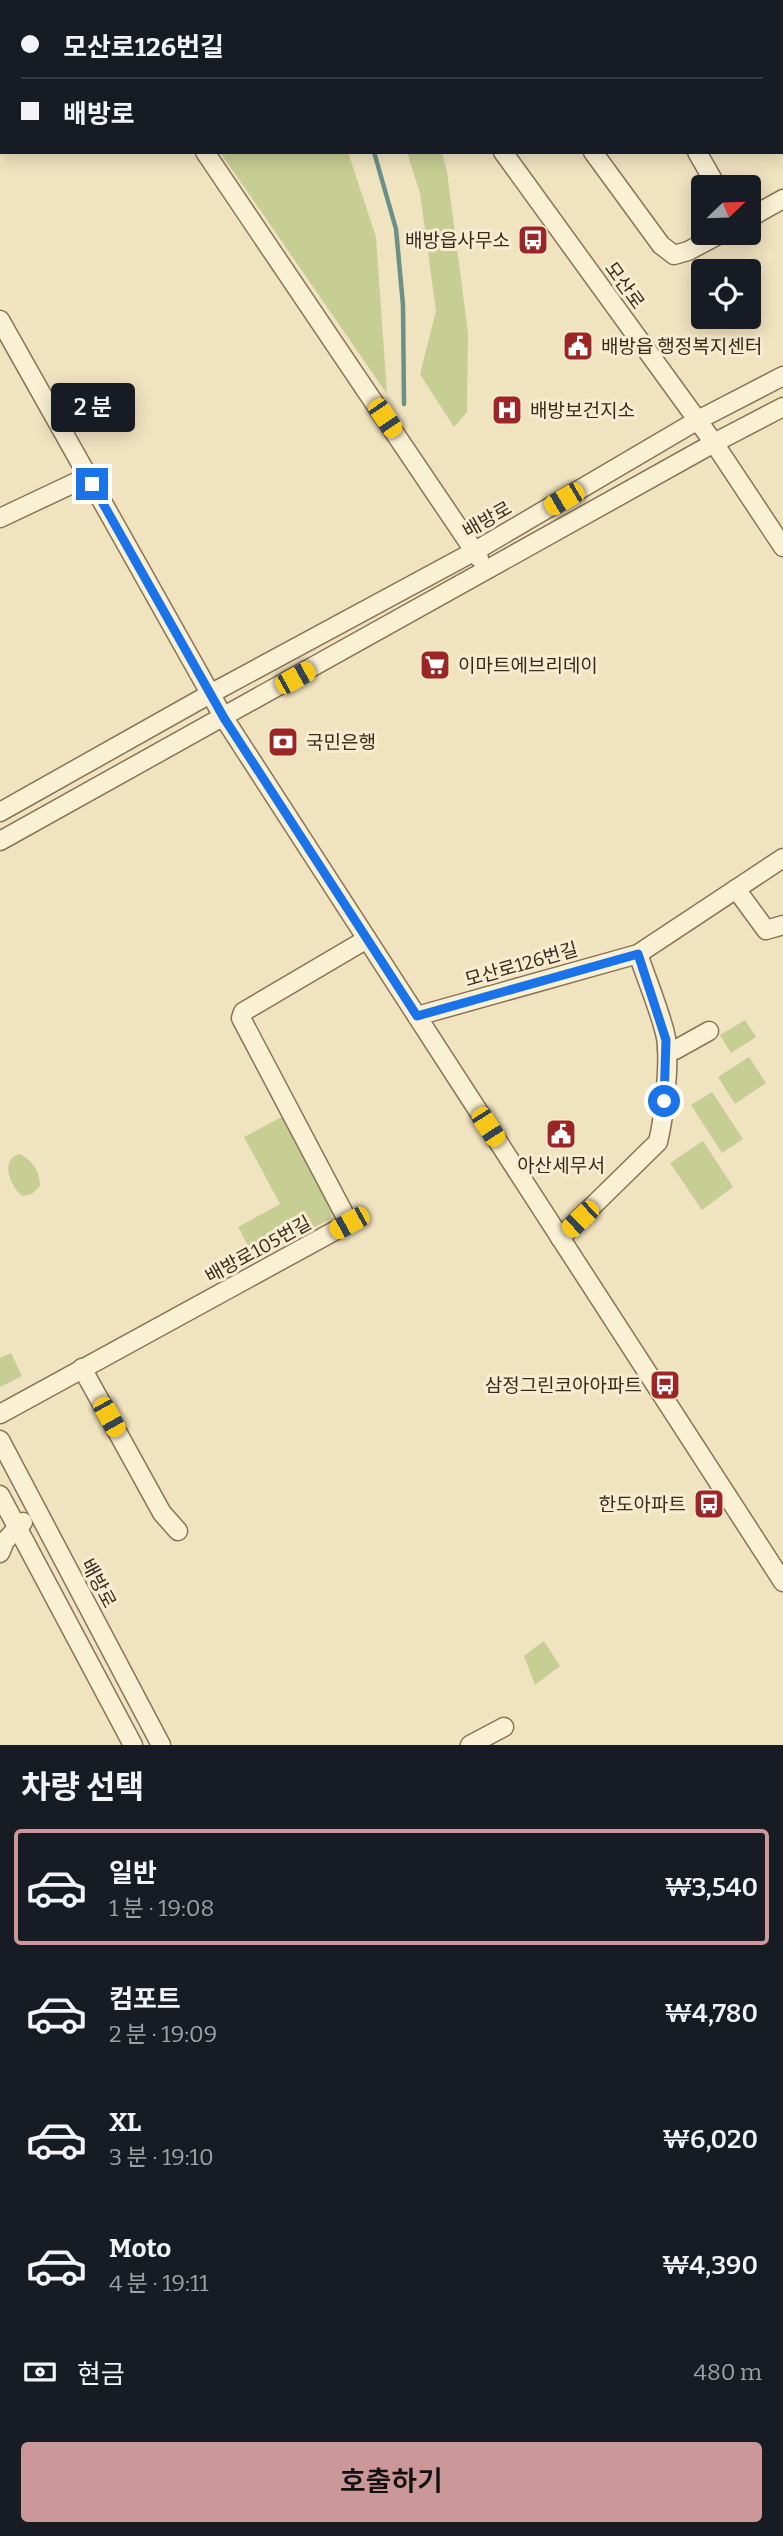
<!DOCTYPE html>
<html lang="ko">
<meta charset="utf-8">
<style>
:root{--surface:#171b24;--page:#242831;--text:#f1f3f6;--muted:#9ea1a6;--line:#363941;--accent:#cb9798}
body{margin:0;font-family:Bitter,"Noto Sans KR",serif;background:var(--page);color:var(--text);height:100vh;display:flex;flex-direction:column;font-size:26px;white-space:nowrap}
*{box-sizing:border-box;margin:0}
p{font-size:23px;color:var(--muted)}
.icon{flex:none;width:38px;height:38px;fill:none;stroke:currentColor;stroke-width:2;stroke-linecap:round;stroke-linejoin:round}
.map{position:relative;height:1745px;overflow:hidden}
.sheet{display:flex;flex-direction:column;background:var(--surface);flex:1}
.sheet>*{flex:none}
.top-card{position:absolute;left:0px;top:0px;width:784px;height:154px;box-shadow:0 4px 18px #0003;display:grid;align-content:center;height:154px;padding:0 21px;background:var(--surface)}
.needle{width:46px;rotate:67deg}
.fabs{position:absolute;left:691px;top:175px;display:grid;gap:14px}
.fabs a{display:grid;place-items:center;width:70px;height:70px;border-radius:7px;background:var(--surface);box-shadow:0 4px 18px #0003;font-size:35px}
.end{position:absolute;width:32px;height:32px;margin:-16px;border:9px solid #1a73e8;background:#fff;box-shadow:0 0 0 4px #fff}
.from{border-radius:50%}
.bubble{position:absolute;height:49px;border-radius:7px;background:var(--surface);box-shadow:0 4px 18px #0003;font-size:23px;font-weight:600;line-height:49px;text-align:center}
.car{position:absolute;width:21px;height:42px;margin:-21px -10px;border-radius:9px;box-shadow:0 0 5px 2px #0007;background:linear-gradient(#f5c518 24%,#345 0 40%,#f5c518 0 76%,#345 0 86%,#f5c518 0)}
.top-card b{display:flex;align-items:center;gap:24px;height:66px;font-size:26px}
.top-card b+b{border-top:2px solid var(--line)}
.top-card i{width:18px;height:18px;background:var(--text)}
ul{padding:0;list-style:none}
li{display:flex;align-items:center;gap:21px;height:116px;margin:0 14px 10px;padding:0 7px;border:4px solid transparent;border-radius:7px}
li div{flex:1}
li b{display:block;font-size:26px}
li em{font-style:normal;font-weight:600}
li.selected{border-color:var(--accent)}
li>.icon{width:63px;height:63px;stroke-width:1.5}
h2{padding:0 21px;font-size:32px;line-height:84px}
.pay{display:flex;align-items:center;gap:18px;height:77px;padding:0 21px;font-size:26px}
.pay p{margin-inline-start:auto}
.cta{display:flex;gap:14px;margin-top:auto;padding:14px 21px}
.cta a{flex:1;height:80px;border-radius:7px;background:var(--accent);color:#111;font-size:28px;font-weight:600;line-height:80px;text-align:center}
.map>svg:first-child{display:block}
</style>
<div class="map">
<svg width="783" height="1745" viewBox="0 0 783 1745">
<rect width="100%" height="100%" fill="#f0e3c0"/>
<g fill="#c6ce94">
<path d="M115 0H329L116 2Z"/>
<path d="M220 152H348L376 237 387 394Z"/>
<path d="M407 152H442L447 172 468 333 467 412 454 427 420 374 436 311 420 193Z"/>
<path d="M745 1020 756 1037 731 1053 720 1035Z"/>
<path d="M749 1057 766 1083 735 1104 718 1077Z"/>
<path d="M712 1092 743 1139 722 1153 691 1105Z"/>
<path d="M285 1115 334 1206 330 1219 255 1259 238 1227 280 1204 244 1137Z"/>
<path d="M703 1141 733 1187 702 1210 670 1163Z"/>
<path d="M20 1154C34 1162 39 1171 40 1186L32 1194 22 1196C9 1185 0 1158 20 1154Z"/>
<path d="M11 1353 22 1376 0 1387V1358Z"/>
<path d="M544 1641 560 1666 535 1685 524 1656Z"/>
</g>
<g fill="none" stroke-linecap="round" stroke-linejoin="round">
<g stroke="#6a9087" stroke-width="4.5">
<path d="M343 2 344 0"/>
<path d="M374 152 396 229 403 305 404 404"/>
</g>
<g stroke="#8a7357" stroke-width="21">
<g id="minor">
<path d="M101 0 102 2"/>
<path d="M611 0 612 2"/>
<path d="M398 2 401 0"/>
<path d="M500 2 502 0"/>
<path d="M732 2 735 0"/>
<path d="M0 92 2 91"/>
<path d="M782 106 783 107"/>
<path d="M205 152 479 558"/>
<path d="M503 152 714 443 783 547"/>
<path d="M593 152 661 245 674 255 688 251 722 233"/>
<path d="M697 152 717 187"/>
<path d="M749 218 783 199"/>
<path d="M0 320 224 718 783 1582"/>
<path d="M0 518 87 477"/>
<path d="M0 812 210 694 475 551 698 420 783 376"/>
<path d="M0 841 714 443 783 407"/>
<path d="M736 889 766 930 783 925"/>
<path d="M417 1016 638 954 783 858"/>
<path d="M667 1048 675 1050 709 1031"/>
<path d="M560 1238 658 1142C664 1118 671 1056 665 1033 658 1006 647 980 638 954"/>
<path d="M82 1368 162 1513 178 1531"/>
<path d="M0 1414 349 1223 241 1018 243 1012 367 939"/>
<path d="M0 1440 161 1745"/>
<path d="M0 1495 133 1745"/>
<path d="M0 1553 5 1541 23 1522"/>
<path d="M470 1745 504 1727"/>
</g>
</g>
<use href="#minor" stroke="#faf0d4" stroke-width="18"/>
</g>
<g fill="none" stroke-linecap="round" stroke-linejoin="round">
<path stroke="#1a73e8" stroke-width="9" d="M92 484 224 718 417 1016 638 954 666 1040 664 1101"/>
</g>
<defs>
<g id="bus-square" transform="scale(1.575)"><rect x="-9" y="-9" width="18" height="18" rx="4" fill="#9c2625" stroke="#f7ecd0"/><path d="M-5-6H5V4H4V6H2V4H-2V6H-4V4H-5ZM-3.5-4V0h7V-4ZM-3.5 1.2v1.5H-2V1.2ZM2 1.2v1.5H3.5V1.2Z" fill="#fff"/></g>
<g id="civic-square" transform="scale(1.575)"><rect x="-9" y="-9" width="18" height="18" rx="4" fill="#9c2625" stroke="#f7ecd0"/><path d="M-.6-6.5H3V-4.5H.6V-3L4-1V1h2V6H-6V1h2V-1L-.6-3ZM-1.2 2.5V6h2.4V2.5Z" fill="#fff"/></g>
<g id="hospital-square" transform="scale(1.575)"><rect x="-9" y="-9" width="18" height="18" rx="4" fill="#9c2625" stroke="#f7ecd0"/><path d="M-5-5h3v3.5h4V-5h3V5h-3V1.5h-4V5h-3Z" fill="#fff"/></g>
<g id="supermarket-square" transform="scale(1.575)"><rect x="-9" y="-9" width="18" height="18" rx="4" fill="#9c2625" stroke="#f7ecd0"/><path d="M-6-5.5h2.5l.6 2H6L4.5 2H-2.5L-4.4-4H-6ZM-1.5 3.2a1.3 1.3 0 1 0 .1 0ZM3 3.2a1.3 1.3 0 1 0 .1 0Z" fill="#fff"/></g>
<g id="bank-square" transform="scale(1.575)"><rect x="-9" y="-9" width="18" height="18" rx="4" fill="#9c2625" stroke="#f7ecd0"/><path d="M-6-4H6V4H-6ZM0-2.3a2.3 2.3 0 1 0 0 4.6a2.3 2.3 0 1 0 0-4.6Z" fill="#fff"/></g>
</defs>
<g fill-rule="evenodd">
<use href="#bus-square" x="533" y="240"/>
<use href="#civic-square" x="578" y="346"/>
<use href="#hospital-square" x="507" y="410"/>
<use href="#supermarket-square" x="435" y="665"/>
<use href="#bank-square" x="283" y="742"/>
<use href="#civic-square" x="561" y="1134"/>
<use href="#bus-square" x="665" y="1385"/>
<use href="#bus-square" x="709" y="1504"/>
</g>
<g text-anchor="middle" stroke-width="6" stroke-linejoin="round" paint-order="stroke">
<g font-size="19" fill="#392b1c" stroke="#f7ecd0" text-anchor="start">
<text x="510" y="247" text-anchor="end">배방읍사무소</text>
<text x="601" y="353">배방읍 행정복지센터</text>
<text x="530" y="417">배방보건지소</text>
<text x="458" y="672">이마트에브리데이</text>
<text x="306" y="749">국민은행</text>
<text x="561" y="1172" text-anchor="middle">아산세무서</text>
<text x="642" y="1392" text-anchor="end">삼정그린코아아파트</text>
<text x="686" y="1511" text-anchor="end">한도아파트</text>
</g>
<g font-size="19" fill="#392b1c" stroke="#f7ecd0">
<text transform="translate(625 285) rotate(54)" y="7">모산로</text>
<text transform="translate(487 519) rotate(-30)" y="7">배방로</text>
<text transform="translate(521 964) rotate(-16)" y="7">모산로126번길</text>
<text transform="translate(258 1249) rotate(-29)" y="7">배방로105번길</text>
<text transform="translate(99 1583) rotate(62)" y="7">배방로</text>
</g>
</g>
</svg>
<div class="fabs">
<a><svg class="needle" viewBox="-14 -14 28 28"><path d="M0-13l5 13h-10z" fill="#e53935"/><path d="M0 13l5-13h-10z" fill="#9ea1a6"/></svg></a>
<a><svg class="icon" aria-label="locate" viewBox="0 0 24 24"><circle cx="12" cy="12" r="6"/><path d="M12 2v4M12 18v4M2 12h4M18 12h4"/></svg></a>
</div>
<i class="end from" style="left:664px;top:1101px"></i>
<i class="end" style="left:92px;top:484px"></i>
<div class="bubble" style="left:51px;top:383px;width:84px">2 분</div>
<i class="car" style="left:385px;top:418px;rotate:146deg"></i>
<i class="car" style="left:564px;top:499px;rotate:240deg"></i>
<i class="car" style="left:295px;top:678px;rotate:61deg"></i>
<i class="car" style="left:488px;top:1127px;rotate:147deg"></i>
<i class="car" style="left:580px;top:1219px;rotate:226deg"></i>
<i class="car" style="left:349px;top:1223px;rotate:241deg"></i>
<i class="car" style="left:109px;top:1417px;rotate:151deg"></i>
<div class="top-card">
<b><i class="from"></i>모산로126번길</b>
<b><i></i>배방로</b>
</div>
</div>
<section class="sheet">
<h2>차량 선택</h2>
<ul>
<li class="selected"><svg class="icon" aria-label="car" viewBox="0 0 24 24"><path d="M5 17H2v-5l4-1 3-4h7l3 4 3 1v5h-3M9 17h6M6 11h13"/><circle cx="7" cy="17" r="2"/><circle cx="17" cy="17" r="2"/></svg><div><b>일반</b><p>1 분 · 19:08</p></div><em>₩3,540</em></li>
<li><svg class="icon" aria-label="car" viewBox="0 0 24 24"><path d="M5 17H2v-5l4-1 3-4h7l3 4 3 1v5h-3M9 17h6M6 11h13"/><circle cx="7" cy="17" r="2"/><circle cx="17" cy="17" r="2"/></svg><div><b>컴포트</b><p>2 분 · 19:09</p></div><em>₩4,780</em></li>
<li><svg class="icon" aria-label="car" viewBox="0 0 24 24"><path d="M5 17H2v-5l4-1 3-4h7l3 4 3 1v5h-3M9 17h6M6 11h13"/><circle cx="7" cy="17" r="2"/><circle cx="17" cy="17" r="2"/></svg><div><b>XL</b><p>3 분 · 19:10</p></div><em>₩6,020</em></li>
<li><svg class="icon" aria-label="car" viewBox="0 0 24 24"><path d="M5 17H2v-5l4-1 3-4h7l3 4 3 1v5h-3M9 17h6M6 11h13"/><circle cx="7" cy="17" r="2"/><circle cx="17" cy="17" r="2"/></svg><div><b>Moto</b><p>4 분 · 19:11</p></div><em>₩4,390</em></li>
</ul>
<div class="pay"><svg class="icon" aria-label="cash" viewBox="0 0 24 24"><path d="M3 7h18v10H3z"/><circle cx="12" cy="12" r="2"/></svg>현금<p>480 m</p></div>
<div class="cta"><a>호출하기</a></div>
</section>
